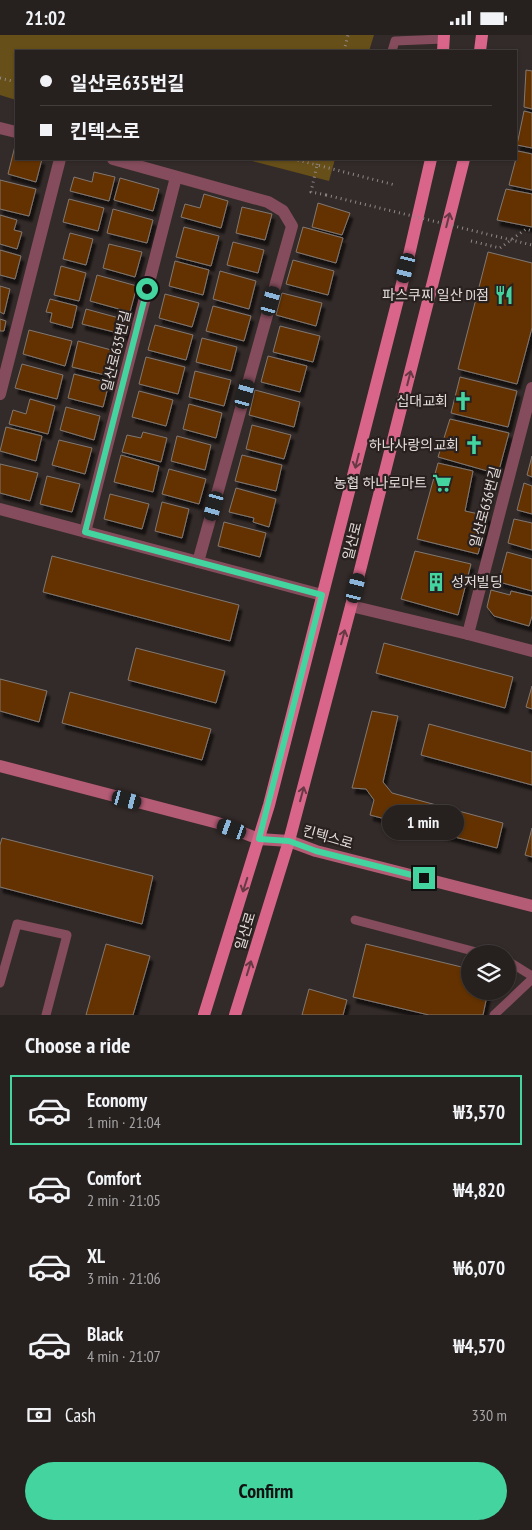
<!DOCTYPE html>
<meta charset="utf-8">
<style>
:root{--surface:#26201f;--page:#322d2c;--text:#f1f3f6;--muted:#a4a3a4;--line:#423e3d;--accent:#43d4a0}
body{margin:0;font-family:"PT Sans Narrow","Noto Sans KR",sans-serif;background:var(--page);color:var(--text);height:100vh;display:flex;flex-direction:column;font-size:19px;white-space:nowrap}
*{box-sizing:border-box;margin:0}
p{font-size:16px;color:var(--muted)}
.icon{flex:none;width:28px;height:28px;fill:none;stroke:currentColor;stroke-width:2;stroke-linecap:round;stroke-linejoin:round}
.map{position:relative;height:980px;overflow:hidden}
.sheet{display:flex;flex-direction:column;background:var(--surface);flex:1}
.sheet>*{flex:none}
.hud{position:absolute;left:15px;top:15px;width:502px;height:110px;border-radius:0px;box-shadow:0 1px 4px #0004,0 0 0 1px var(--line);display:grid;align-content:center;height:110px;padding:0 25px;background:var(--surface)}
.buttons{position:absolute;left:461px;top:910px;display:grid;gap:10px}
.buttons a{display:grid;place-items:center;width:55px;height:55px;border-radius:50%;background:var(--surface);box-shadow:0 1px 4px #0004,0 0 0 1px var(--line);font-size:25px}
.end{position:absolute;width:22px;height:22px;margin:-11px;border:6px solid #43d4a0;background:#111;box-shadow:0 0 0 2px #111}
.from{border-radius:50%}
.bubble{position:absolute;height:35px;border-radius:18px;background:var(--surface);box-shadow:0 1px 4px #0004,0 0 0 1px var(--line);font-size:16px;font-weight:800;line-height:35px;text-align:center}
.car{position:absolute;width:15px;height:30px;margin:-15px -8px;border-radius:6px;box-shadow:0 0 4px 1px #0007;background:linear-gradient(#222 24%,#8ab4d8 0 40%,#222 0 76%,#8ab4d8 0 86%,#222 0)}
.hud b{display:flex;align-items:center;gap:18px;height:48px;font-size:19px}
.hud b+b{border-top:1px solid var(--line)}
.hud i{width:12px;height:12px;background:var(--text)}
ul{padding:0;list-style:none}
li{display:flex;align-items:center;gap:15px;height:70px;margin:0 10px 8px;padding:0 15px;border:2px solid transparent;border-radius:0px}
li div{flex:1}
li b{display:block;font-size:19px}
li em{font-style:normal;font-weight:800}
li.on{border-color:var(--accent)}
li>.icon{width:45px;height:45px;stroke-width:1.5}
h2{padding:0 25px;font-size:22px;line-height:60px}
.pay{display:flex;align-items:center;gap:12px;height:55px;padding:0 25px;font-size:19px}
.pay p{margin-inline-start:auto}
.primary-button{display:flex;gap:10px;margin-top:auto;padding:10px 25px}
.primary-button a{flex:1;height:58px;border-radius:30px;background:var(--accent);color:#111;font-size:20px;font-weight:800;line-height:58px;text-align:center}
.status{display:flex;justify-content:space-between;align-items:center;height:35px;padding:0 25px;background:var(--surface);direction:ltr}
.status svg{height:14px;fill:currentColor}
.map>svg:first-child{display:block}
</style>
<div class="status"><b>21:02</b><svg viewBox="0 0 49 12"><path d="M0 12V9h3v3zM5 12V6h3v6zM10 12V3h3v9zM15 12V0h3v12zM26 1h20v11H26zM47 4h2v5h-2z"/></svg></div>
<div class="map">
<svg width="532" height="980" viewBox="0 0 532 980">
<defs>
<filter id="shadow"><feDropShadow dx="3" dy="5.5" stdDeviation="1" flood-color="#0009"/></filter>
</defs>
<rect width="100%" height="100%" fill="#332b29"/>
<g fill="#674f19">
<path d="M0 0H374L369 16H16V65L0 60Z"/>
<path d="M244 124H335L329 146Z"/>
</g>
<g fill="#643200" stroke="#807873" filter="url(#shadow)">
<path d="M526 35 532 36V74L524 72Z"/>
<path d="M524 76 532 78V113L517 110Z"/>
<path d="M15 111 16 124H42L36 147 8 139Z"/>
<path d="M518 116 532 119V155L509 150Z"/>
<path d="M94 137 115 142 109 166 70 156 74 142 92 147Z"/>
<path d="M120 143 159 154 153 176 114 165Z"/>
<path d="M0 145 36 154 29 181 0 174Z"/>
<path d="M506 154 532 159V192L497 185Z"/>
<path d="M204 159 228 166 221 193 181 182 185 169 200 173Z"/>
<path d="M69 164 104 173 98 196 63 187Z"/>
<path d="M318 168 350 178 342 200 312 192Z"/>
<path d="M242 172 272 179 265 205 236 198Z"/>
<path d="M113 174 153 185 147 208 107 198Z"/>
<path d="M0 180 17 185 14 195 22 197 17 214 0 209Z"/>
<path d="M184 192 219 201 211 231 176 222Z"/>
<path d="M303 192 343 203 336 228 296 217Z"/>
<path d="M70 198 93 204 86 230 63 224Z"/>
<path d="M233 207 264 215 258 238 227 230Z"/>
<path d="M109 209 142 217 135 242 103 233Z"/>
<path d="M0 215 21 221 15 244 0 240Z"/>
<path d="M488 217 532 228V293L517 349 458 334Z"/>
<path d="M293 225 334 236 328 260 286 249Z"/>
<path d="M175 226 209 235 203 260 169 251Z"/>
<path d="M61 231 86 238 79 266 54 260Z"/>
<path d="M220 236 256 246 249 274 213 264Z"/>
<path d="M97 240 137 251 130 277 90 266Z"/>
<path d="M0 251 10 254 4 279 0 277Z"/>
<path d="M282 258 322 268 316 291 276 280Z"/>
<path d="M165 259 199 268 192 292 159 283Z"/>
<path d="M50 264 77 271 72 293 50 287 52 278 46 277Z"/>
<path d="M213 271 251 281 244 306 206 296Z"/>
<path d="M86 274 130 286 126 300 82 289Z"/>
<path d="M0 284 6 286 4 296H0Z"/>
<path d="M155 290 193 300 186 325 148 315Z"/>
<path d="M280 291 320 301 313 327 273 317Z"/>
<path d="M29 295 72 306 65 331 23 319Z"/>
<path d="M202 303 237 312 231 336 196 327Z"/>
<path d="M78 306 115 316 109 341 72 332Z"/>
<path d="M268 321 307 331 300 357 261 347Z"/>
<path d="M146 322 185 332 178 359 139 349Z"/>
<path d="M22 329 63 340 57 364 15 353Z"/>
<path d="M195 336 231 345 224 371 189 362Z"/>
<path d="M74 339 109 348 103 372 68 363Z"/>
<path d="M460 342 517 356 508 392 451 378Z"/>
<path d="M255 355 300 367 294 392 249 380Z"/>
<path d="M139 356 173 365 166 391 132 382Z"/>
<path d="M30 364 55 371 48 399 9 389 13 375 26 379Z"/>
<path d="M189 369 222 378 216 403 183 394Z"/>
<path d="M66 372 100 381 94 405 60 395Z"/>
<path d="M450 384 509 398 498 439 438 422Z"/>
<path d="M252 390 291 400 284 424 246 414Z"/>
<path d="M6 392 42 401 36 426 0 416Z"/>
<path d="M143 397 167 403 161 427 122 417 127 400 141 403Z"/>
<path d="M177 401 211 410 205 435 171 426Z"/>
<path d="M59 405 92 413 85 439 52 430Z"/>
<path d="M121 420 159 431 153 457 114 447Z"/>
<path d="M242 420 282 430 276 456 235 446Z"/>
<path d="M532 421V442L527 440Z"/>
<path d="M438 428 473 436 465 476 488 481 478 519 417 504Z"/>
<path d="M0 429 38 438 30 466 0 458Z"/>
<path d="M169 434 206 444 199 469 162 459Z"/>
<path d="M47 441 80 449 72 477 40 469Z"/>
<path d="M524 448 532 451V479L517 475Z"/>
<path d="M236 453 276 464 269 492 253 487 254 483 229 477Z"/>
<path d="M110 459 149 469 142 494 104 484Z"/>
<path d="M162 467 189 474 182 503 155 496Z"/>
<path d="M514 484 532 488V515L508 508Z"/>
<path d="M224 487 266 498 260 522 218 511Z"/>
<path d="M415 516 471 529 458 580 401 564Z"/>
<path d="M507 517 532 524V556L499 547Z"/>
<path d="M52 521 239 570 230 606 43 557Z"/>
<path d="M491 555 510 560 511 556 532 561V581L529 591 494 581 487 572Z"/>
<path d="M384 608 513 642 505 673 376 638Z"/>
<path d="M136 613 225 636 216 668 128 645Z"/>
<path d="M0 644 47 656 39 687 0 676Z"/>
<path d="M532 651V674L526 672Z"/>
<path d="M70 657 211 694 202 725 62 688Z"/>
<path d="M372 676 398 681 383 747 392 758 503 788 497 813 370 780 374 765 366 754 352 753Z"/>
<path d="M429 689 532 717V750L421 720Z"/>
<path d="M532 793V822L525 820Z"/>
<path d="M2 803 153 841 142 889 0 852V810Z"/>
<path d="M106 909 150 921 133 980H86Z"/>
<path d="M366 909 470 934V956H488L483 980H429L353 962Z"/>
<path d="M309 954 347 965 343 980H302Z"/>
</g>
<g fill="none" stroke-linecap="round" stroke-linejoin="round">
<g stroke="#908988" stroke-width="3" stroke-dasharray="1 4" stroke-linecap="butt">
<path d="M344 16 348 0"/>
<path d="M0 43 16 47"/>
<path d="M293 124 317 130 318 124"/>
<path d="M326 160 311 157 317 130 395 150"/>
<path d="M471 206 500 213 526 194 532 196"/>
</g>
<g stroke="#844c5c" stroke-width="9">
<path d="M392 16 395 6 444 4"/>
<path d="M355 885 484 919"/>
<path d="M508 926 532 941"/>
<path d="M0 948 17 889 67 900 46 980"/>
<path d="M494 980 532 944"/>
</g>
<g stroke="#844c5c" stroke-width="12">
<path d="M0 93 16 97"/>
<path d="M113 124 268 167 283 176 292 191 198 527"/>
<path d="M532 353 468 599 532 616"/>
<path d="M0 359 60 124"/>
<path d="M0 474 322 560"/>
<path d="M85 497 176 142"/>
<path d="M351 571 468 599"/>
</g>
<path stroke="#b45b76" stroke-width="12" d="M0 731 218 788 259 804 289 806 316 816 532 871"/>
<g stroke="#d9668a" stroke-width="12">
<path d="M443 16 444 0"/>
<path d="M480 16 482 0"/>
<path d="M204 980 269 770 406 233 431 124"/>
<path d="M235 980 289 806 351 571 464 124"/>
</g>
<path stroke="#908988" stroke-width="3" stroke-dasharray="1 4" stroke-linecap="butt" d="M326 160 532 210"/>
</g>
<defs><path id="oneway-shaft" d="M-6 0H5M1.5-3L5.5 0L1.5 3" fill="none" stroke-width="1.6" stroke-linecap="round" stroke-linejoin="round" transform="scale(1.25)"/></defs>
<g stroke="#673945">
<use href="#oneway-shaft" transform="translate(448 185) rotate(-76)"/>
<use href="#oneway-shaft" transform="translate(409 343) rotate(-76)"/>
<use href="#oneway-shaft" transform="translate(357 426) rotate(104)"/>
<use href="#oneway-shaft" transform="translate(343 602) rotate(-75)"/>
<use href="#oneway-shaft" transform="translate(302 759) rotate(-75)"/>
<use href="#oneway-shaft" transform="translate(245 850) rotate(108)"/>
<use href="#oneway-shaft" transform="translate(249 933) rotate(-73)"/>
</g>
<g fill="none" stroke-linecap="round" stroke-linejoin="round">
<path stroke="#43d4a0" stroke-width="6" d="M147 254 85 497 322 560 259 804 289 806 316 816 424 843"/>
</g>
<defs>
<g id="restaurant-bare" transform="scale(1.5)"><path d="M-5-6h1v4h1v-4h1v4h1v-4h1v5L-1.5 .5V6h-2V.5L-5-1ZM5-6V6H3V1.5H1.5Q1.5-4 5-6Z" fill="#43d4a0" stroke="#292120" stroke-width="2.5" paint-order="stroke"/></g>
<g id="church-bare" transform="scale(1.5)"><path d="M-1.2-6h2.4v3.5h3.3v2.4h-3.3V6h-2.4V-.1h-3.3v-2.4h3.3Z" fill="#43d4a0" stroke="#292120" stroke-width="2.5" paint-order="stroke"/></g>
<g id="supermarket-bare" transform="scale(1.5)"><path d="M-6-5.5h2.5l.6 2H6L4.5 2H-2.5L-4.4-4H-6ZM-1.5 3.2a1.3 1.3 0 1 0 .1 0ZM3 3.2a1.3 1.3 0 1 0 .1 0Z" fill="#43d4a0" stroke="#292120" stroke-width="2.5" paint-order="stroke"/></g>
<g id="building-bare" transform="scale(1.5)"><path d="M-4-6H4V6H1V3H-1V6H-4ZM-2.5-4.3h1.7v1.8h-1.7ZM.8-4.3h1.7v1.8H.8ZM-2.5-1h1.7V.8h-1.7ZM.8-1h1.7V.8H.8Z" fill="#43d4a0" stroke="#292120" stroke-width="2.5" paint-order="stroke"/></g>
</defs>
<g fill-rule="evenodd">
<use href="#restaurant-bare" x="504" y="260"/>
<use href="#church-bare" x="463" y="366"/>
<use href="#church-bare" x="474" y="410"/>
<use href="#supermarket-bare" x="442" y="448"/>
<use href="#building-bare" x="436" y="547"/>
</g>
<g text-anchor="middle" stroke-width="4.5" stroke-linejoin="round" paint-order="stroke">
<g font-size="14" fill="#e2dcdb" stroke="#292120" text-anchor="end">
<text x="489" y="265">파스쿠찌 일산 DI점</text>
<text x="448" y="371">십대교회</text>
<text x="459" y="415">하나사랑의교회</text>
<text x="427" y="453">농협 하나로마트</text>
<text x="451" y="552" text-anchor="start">성저빌딩</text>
</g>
<g font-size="14" fill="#e2dcdb" stroke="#292120">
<text transform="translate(116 316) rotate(-76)" y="5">일산로635번길</text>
<text transform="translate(485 472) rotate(-75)" y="5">일산로636번길</text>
<text transform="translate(352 506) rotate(-76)" y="5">일산로</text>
<text transform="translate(328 802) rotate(16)" y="5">킨텍스로</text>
<text transform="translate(245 896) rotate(-73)" y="5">일산로</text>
</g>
</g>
</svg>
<div class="buttons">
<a><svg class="icon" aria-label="layers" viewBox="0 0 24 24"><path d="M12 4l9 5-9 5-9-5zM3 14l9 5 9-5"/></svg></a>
</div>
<i class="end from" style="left:147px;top:254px"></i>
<i class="end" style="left:424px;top:843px"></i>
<div class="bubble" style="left:382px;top:770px;width:82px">1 min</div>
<i class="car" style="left:406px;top:233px;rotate:194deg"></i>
<i class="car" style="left:271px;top:266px;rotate:16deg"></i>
<i class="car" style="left:245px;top:359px;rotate:16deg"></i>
<i class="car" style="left:214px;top:471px;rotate:196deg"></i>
<i class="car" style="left:356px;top:553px;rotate:14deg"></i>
<i class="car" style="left:127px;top:765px;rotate:105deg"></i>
<i class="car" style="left:232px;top:794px;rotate:290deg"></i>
<div class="hud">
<b><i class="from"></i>일산로635번길</b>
<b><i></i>킨텍스로</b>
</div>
</div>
<section class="sheet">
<h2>Choose a ride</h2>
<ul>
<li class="on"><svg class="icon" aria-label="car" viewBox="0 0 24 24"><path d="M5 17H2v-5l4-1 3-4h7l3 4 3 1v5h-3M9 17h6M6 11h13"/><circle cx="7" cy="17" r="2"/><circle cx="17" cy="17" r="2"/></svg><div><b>Economy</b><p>1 min · 21:04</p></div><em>₩3,570</em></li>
<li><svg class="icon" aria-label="car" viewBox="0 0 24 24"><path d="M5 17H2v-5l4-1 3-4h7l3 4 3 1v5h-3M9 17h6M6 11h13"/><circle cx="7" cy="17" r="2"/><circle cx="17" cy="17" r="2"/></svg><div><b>Comfort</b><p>2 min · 21:05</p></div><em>₩4,820</em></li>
<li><svg class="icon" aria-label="car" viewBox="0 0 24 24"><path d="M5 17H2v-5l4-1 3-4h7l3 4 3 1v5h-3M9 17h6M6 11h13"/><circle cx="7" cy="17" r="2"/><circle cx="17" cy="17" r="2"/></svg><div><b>XL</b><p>3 min · 21:06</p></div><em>₩6,070</em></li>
<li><svg class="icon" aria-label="car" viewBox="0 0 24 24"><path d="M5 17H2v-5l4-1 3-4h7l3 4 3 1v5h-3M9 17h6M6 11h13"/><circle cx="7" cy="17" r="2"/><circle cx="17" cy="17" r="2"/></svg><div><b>Black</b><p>4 min · 21:07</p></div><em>₩4,570</em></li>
</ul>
<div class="pay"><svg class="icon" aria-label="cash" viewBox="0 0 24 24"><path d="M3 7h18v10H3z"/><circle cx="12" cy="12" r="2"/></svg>Cash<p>330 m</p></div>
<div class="primary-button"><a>Confirm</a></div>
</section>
